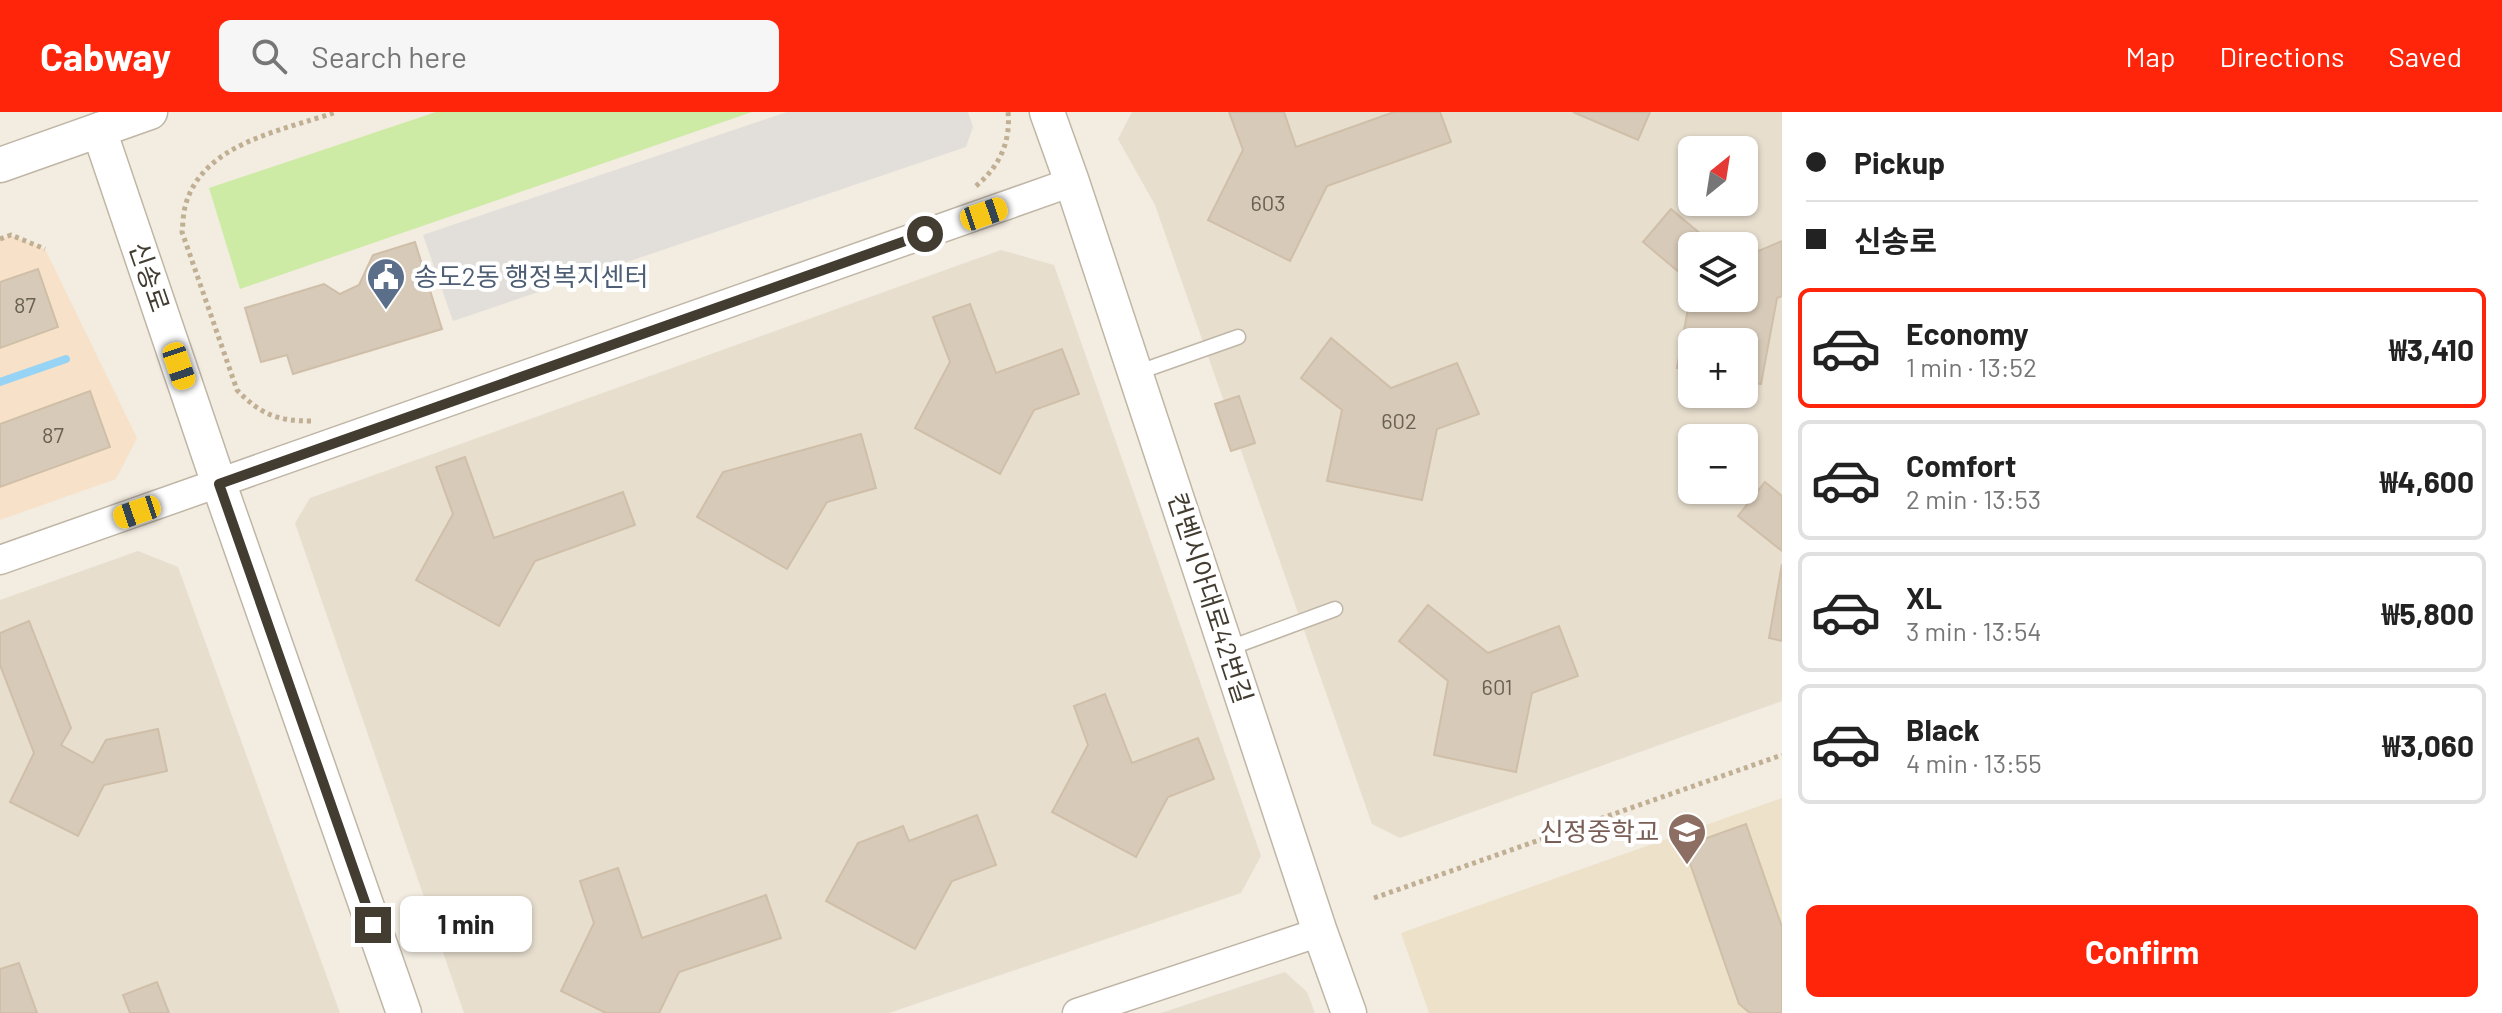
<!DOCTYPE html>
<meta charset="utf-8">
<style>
:root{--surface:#fff;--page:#f6f6f6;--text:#222;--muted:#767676;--line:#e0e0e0;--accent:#ff250b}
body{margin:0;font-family:Barlow,"Noto Sans KR",sans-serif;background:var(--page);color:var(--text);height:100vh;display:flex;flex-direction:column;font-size:30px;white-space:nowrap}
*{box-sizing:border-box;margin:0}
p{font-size:26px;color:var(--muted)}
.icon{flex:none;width:44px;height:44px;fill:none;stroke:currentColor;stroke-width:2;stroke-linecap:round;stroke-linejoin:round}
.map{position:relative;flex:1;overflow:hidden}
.side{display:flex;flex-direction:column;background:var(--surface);width:720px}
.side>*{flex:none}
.top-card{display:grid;align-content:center;height:176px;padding:0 24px;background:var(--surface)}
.needle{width:52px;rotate:30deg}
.buttons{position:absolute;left:1678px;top:24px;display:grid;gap:16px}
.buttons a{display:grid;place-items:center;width:80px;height:80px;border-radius:12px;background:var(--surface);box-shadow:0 2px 6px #0004;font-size:40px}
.end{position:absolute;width:36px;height:36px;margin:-18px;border:10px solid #433c31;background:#fff;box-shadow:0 0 0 4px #fff}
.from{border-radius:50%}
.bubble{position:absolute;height:56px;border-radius:12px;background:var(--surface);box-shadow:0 2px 6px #0004;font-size:26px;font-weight:700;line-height:56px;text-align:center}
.car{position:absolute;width:24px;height:48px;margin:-24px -12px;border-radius:10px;box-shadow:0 0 6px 2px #0007;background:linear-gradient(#f5c518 24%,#345 0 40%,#f5c518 0 76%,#345 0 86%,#f5c518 0)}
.top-card b{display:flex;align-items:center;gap:28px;height:76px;font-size:30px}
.top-card b+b{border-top:2px solid var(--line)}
.top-card i{width:20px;height:20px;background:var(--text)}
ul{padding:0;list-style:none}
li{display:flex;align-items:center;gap:24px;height:120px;margin:0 16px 12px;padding:0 8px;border:4px solid var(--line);border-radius:12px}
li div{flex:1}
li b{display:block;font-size:30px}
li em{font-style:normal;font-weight:700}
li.current{border-color:var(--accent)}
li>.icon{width:72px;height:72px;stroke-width:1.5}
.primary-button{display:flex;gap:16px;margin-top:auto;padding:16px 24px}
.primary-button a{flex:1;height:92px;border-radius:12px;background:var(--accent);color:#fff;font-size:32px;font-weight:700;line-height:92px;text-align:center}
header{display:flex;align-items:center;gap:48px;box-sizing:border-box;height:112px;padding:0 40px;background:var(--accent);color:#fff}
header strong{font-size:38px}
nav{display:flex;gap:44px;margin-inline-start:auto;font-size:28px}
.search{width:560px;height:72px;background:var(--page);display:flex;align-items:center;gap:20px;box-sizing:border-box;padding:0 28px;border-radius:12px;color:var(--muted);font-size:30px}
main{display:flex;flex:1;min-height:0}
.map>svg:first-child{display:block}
</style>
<header>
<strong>Cabway</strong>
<div class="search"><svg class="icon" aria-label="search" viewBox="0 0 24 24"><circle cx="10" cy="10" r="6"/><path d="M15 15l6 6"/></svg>Search here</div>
<nav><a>Map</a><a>Directions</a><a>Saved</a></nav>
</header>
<main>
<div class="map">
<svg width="1782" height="901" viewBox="0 0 1782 901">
<rect width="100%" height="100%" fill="#f2ece1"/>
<g fill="#e7dece" fill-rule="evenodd">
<path d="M1132 0H1782V589L1400 726 1372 712 1155 93 1118 27ZM1692 38H1744V90H1692ZM1692 134H1744V186H1692ZM1692 230H1744V282H1692ZM1692 326H1744V378H1692Z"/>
<path d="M1001 138 1054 153 1261 744 1241 781 889 901H464L295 411 310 386Z"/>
<path d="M138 439 178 455 340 901H0V488Z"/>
<path d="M1285 860 1307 880 1315 901H1161Z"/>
</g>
<path fill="#f7e2c9" d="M11 123 45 137 137 326 116 367 0 408V127Z"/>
<path fill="#ede1c9" d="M1782 686V901H1429L1401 821Z"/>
<path fill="#ceeba5" d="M436 0H752L240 177 209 76Z"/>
<path fill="#e2deda" d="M787 0H968L973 15 966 35 453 209 423 123Z"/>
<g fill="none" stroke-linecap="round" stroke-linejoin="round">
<path stroke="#96d3f5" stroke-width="8" d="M0 270 66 247"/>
</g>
<g fill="#d7cab8" stroke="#d0bfa8" stroke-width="2">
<path d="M1229 0H1284L1296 35 1394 0H1440L1451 30 1327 74 1290 149 1208 108 1243 38Z"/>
<path d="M1573 0H1650L1638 28Z"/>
<path d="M1671 97 1715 134H1692V171L1643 130Z"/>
<path d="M1782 129V184L1777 186 1761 272 1744 269V230H1692V259L1677 256 1692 175V186H1744V145Z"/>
<path d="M415 130 442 217 293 262 287 243 261 250 245 196 324 172 340 182 359 173 373 143Z"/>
<path d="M38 157 58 215 0 236V170Z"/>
<path d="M970 192 996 261 1062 237 1079 282 1034 298 1000 362 915 316 950 250 933 205Z"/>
<path d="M1331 226 1391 276 1457 251 1479 302 1437 317 1422 388 1327 369 1342 298 1301 266Z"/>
<path d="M90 279 110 335 0 375V312Z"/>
<path d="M1239 284 1255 331 1231 339 1215 292Z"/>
<path d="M861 322 876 376 827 390 787 457 697 405 723 360Z"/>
<path d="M465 345 494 426 623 380 635 413 535 449 499 514 416 468 453 402 436 355Z"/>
<path d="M1765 370 1782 384V439L1738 404Z"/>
<path d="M1782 452V529L1769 526Z"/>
<path d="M1428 493 1488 541 1559 514 1578 564 1532 581 1516 660 1434 643 1448 569 1399 529Z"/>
<path d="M29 509 71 616 61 633 93 651 106 628 158 617 167 659 104 673 78 724 10 690 34 641 0 553V521Z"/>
<path d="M1105 582 1132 651 1198 626 1214 667 1168 685 1136 745 1052 700 1088 633 1074 594Z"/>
<path d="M977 703 996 753 952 769 915 837 826 789 858 731 903 714 909 729Z"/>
<path d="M1746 712 1782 815V901H1750L1739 892 1684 734Z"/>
<path d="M618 756 642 826 766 783 781 826 679 860 659 901H606L561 879 594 811 580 769Z"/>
<path d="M19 851 37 901H0V857Z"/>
<path d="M157 870 169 901H130L123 883Z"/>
</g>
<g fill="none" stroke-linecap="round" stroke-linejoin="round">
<g stroke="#c0b6a6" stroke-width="17">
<g id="service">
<path d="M1136 261 1238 225"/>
<path d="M1227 537 1335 497"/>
</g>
</g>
<g stroke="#c0b6a6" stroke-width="31">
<g id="minor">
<path d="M0 448 1072 70"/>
<path d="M1077 901 1320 820"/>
</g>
</g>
<g stroke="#c0b6a6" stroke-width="37">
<g id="tertiary">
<path d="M1047 0 1072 70 1320 820 1349 901"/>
<path d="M99 18 219 372 404 901"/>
<path d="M0 53 150 0"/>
</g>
</g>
<g stroke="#c1af93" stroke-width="5" stroke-dasharray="4 4" stroke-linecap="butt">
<path d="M976 74C999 55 1011 30 1008 0"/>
<path d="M0 127 11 123 45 137"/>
<path d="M311 309C277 309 260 302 237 278L182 120C183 112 183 103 185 95 201 31 282 19 336 0"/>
<path d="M1374 786 1782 643"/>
</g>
<use href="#service" stroke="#fff" stroke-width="14"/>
<use href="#minor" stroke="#fff" stroke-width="28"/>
<use href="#tertiary" stroke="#fff" stroke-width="34"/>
</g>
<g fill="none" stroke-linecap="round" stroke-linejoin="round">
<path stroke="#433c31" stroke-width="10" d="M373 813 219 372 925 122"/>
</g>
<defs>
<g id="civic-pin" transform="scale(2)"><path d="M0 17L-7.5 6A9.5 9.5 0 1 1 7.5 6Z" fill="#5c6f8a" stroke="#fff"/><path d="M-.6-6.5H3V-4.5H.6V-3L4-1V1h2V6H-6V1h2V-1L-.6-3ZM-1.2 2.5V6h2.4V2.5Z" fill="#fff"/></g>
<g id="school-pin" transform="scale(2)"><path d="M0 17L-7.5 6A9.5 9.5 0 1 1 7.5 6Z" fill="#8d6e63" stroke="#fff"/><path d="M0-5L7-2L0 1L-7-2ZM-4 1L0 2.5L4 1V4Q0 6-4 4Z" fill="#fff"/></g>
</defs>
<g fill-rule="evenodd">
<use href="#civic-pin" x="386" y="165"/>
<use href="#school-pin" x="1687" y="720"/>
</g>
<g text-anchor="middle" stroke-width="8" stroke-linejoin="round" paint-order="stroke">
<g font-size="22" fill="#686053">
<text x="1268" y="99">603</text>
<text x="25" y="201">87</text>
<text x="1399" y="317">602</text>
<text x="53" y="331">87</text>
<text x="1497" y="583">601</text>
</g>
<g font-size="26" fill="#433c31" stroke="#fff">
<text transform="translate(149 165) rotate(71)" y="9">신송로</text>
<text transform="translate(1210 486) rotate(72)" y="9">컨벤시아대로42번길</text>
</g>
<g font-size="26" fill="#4e5e75" stroke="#fff" text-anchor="start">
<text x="414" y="174">송도2동 행정복지센터</text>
</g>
<g font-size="26" fill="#785e54" stroke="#fff" text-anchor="end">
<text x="1659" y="729">신정중학교</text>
</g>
</g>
</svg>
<div class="buttons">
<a><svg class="needle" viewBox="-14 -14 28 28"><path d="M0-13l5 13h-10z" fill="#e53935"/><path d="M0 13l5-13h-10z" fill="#767676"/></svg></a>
<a><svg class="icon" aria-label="layers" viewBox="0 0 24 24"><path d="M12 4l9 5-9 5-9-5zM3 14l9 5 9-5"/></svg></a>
<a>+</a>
<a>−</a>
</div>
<i class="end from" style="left:925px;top:122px"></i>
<i class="end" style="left:373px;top:813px"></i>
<div class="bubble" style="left:400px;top:784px;width:132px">1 min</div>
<i class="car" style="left:984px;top:102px;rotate:71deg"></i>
<i class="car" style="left:179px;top:254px;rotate:161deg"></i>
<i class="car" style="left:137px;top:400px;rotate:251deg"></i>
</div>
<section class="side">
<div class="top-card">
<b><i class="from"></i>Pickup</b>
<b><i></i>신송로</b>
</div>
<ul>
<li class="current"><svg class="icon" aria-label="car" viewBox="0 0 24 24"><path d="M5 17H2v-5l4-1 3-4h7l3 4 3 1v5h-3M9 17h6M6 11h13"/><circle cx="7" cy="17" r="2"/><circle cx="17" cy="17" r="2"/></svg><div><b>Economy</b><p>1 min · 13:52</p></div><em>₩3,410</em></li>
<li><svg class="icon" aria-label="car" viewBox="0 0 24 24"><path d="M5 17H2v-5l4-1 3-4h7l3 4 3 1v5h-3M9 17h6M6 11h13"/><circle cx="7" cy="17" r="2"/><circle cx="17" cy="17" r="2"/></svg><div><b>Comfort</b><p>2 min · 13:53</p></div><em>₩4,600</em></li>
<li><svg class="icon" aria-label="car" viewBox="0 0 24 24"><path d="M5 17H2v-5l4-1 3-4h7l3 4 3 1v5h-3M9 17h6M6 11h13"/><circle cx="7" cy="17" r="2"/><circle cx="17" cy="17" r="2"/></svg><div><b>XL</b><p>3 min · 13:54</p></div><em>₩5,800</em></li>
<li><svg class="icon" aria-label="car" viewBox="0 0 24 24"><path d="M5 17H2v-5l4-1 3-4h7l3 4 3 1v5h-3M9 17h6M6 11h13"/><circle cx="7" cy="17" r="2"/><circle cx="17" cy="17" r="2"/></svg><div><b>Black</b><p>4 min · 13:55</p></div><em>₩3,060</em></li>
</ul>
<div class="primary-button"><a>Confirm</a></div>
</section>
</main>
